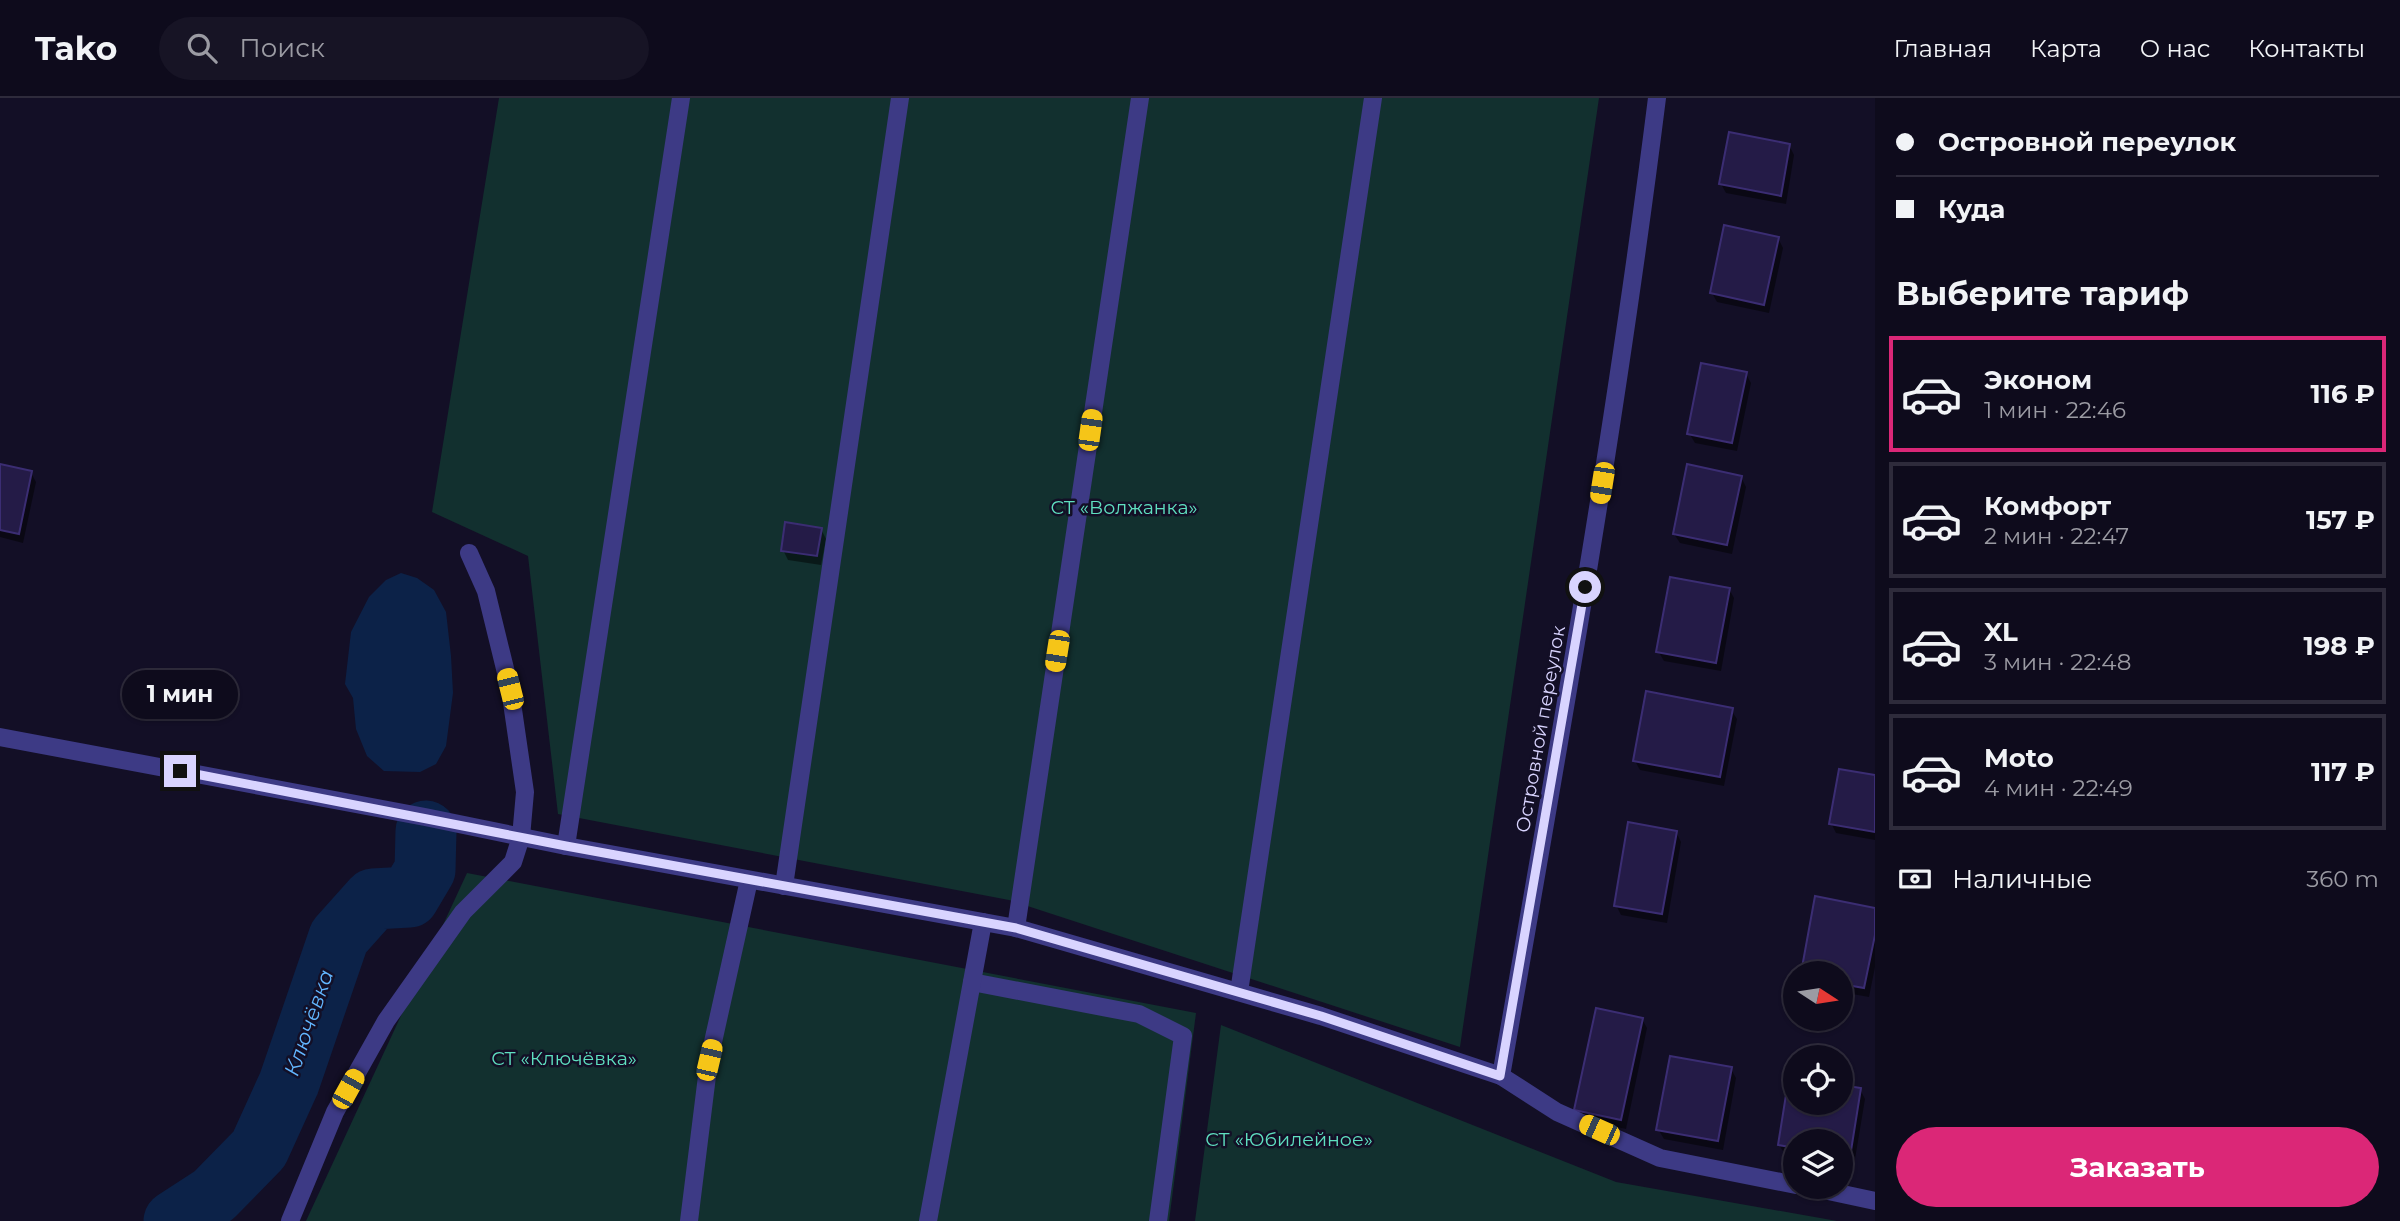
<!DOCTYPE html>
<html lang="ru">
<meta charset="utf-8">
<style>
:root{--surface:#0e0b1c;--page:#171425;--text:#f1f3f6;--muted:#9b9ba3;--line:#2e2b3b;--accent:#db2777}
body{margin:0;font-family:Montserrat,sans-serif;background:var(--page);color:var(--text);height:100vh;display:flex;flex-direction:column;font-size:26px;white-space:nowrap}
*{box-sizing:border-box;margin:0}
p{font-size:23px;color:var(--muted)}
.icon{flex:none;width:38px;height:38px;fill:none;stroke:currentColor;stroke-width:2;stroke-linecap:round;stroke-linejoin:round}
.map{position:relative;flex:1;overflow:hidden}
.side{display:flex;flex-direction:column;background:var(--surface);width:525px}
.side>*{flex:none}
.banner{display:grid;align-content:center;height:154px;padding:0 21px;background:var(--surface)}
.needle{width:46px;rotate:102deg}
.controls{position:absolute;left:1783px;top:863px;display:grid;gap:14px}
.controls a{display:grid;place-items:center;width:70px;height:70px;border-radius:50%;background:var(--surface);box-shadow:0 2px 5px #0004,0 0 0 2px var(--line);font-size:35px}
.end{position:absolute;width:32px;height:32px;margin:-16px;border:9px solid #d9d4ff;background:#111;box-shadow:0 0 0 4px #111}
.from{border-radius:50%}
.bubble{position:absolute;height:49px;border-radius:24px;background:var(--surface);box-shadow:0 2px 5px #0004,0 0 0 2px var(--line);font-size:23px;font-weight:700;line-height:49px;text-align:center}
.car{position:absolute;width:21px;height:42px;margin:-21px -10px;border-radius:9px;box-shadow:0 0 5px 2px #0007;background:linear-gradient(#f5c518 24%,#345 0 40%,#f5c518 0 76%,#345 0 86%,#f5c518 0)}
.banner b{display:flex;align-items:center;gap:24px;height:66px;font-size:26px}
.banner b+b{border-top:2px solid var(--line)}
.banner i{width:18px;height:18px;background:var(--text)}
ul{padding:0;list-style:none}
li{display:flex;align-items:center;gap:21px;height:116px;margin:0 14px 10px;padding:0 7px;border:4px solid var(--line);border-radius:0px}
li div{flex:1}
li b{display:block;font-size:26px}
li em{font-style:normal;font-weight:700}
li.selected{border-color:var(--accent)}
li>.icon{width:63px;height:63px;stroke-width:1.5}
h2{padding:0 21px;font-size:32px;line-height:84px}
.pay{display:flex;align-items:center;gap:18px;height:77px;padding:0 21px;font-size:26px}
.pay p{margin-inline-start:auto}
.primary-button{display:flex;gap:14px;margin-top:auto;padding:14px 21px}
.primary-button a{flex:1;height:80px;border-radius:42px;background:var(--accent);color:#fff;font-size:28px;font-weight:700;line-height:80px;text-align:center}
header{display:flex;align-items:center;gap:42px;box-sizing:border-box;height:98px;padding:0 35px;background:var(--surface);border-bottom:2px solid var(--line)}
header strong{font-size:33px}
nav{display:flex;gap:38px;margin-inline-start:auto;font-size:24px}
.search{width:490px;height:63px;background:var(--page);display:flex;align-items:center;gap:18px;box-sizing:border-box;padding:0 24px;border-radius:38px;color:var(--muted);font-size:26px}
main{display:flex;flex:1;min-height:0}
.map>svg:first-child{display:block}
</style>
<header>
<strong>Tako</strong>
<div class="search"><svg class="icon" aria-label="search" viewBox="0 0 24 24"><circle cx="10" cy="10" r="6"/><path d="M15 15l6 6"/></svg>Поиск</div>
<nav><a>Главная</a><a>Карта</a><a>О нас</a><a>Контакты</a></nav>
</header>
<main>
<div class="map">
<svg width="1875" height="1123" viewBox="0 0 1875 1123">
<rect width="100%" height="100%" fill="#130f26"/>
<g fill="#12302f">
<path d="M499 0H1599L1460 949 1009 802 558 716 528 458 432 414Z"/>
<path d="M467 775 1196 915 1169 1123H306Z"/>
<path d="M1221 927 1616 1084 1837 1123H1195Z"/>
</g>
<path fill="#0c2248" d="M401 475 417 480 434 492 446 514 451 558 453 595 446 648 436 666 420 674 384 673 367 658 356 631 353 600 345 586 351 534 369 499 386 482Z"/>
<g fill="#0007">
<path d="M1789 47 1794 57 1786 106 1726 95 1721 86Z"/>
<path d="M1778 140 1783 150 1769 215 1717 204 1712 195Z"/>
<path d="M1746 276 1751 285 1737 353 1695 345 1689 335Z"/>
<path d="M0 367 31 375 36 384 23 445 0 439Z"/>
<path d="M1741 379 1746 389 1732 456 1680 445 1674 436Z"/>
<path d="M821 431 826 441 821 467 788 462 783 452Z"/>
<path d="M1729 491 1734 500 1721 573 1664 563 1658 553Z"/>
<path d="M1731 612 1737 621 1724 688 1640 672 1635 663Z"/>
<path d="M1875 679V742L1836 735 1831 725Z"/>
<path d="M1676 734 1681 744 1667 825 1621 817 1616 807Z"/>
<path d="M1875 811V869L1869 899 1841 894V875H1802Z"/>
<path d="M1642 921 1647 930 1626 1031 1581 1021 1576 1012Z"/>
<path d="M1731 971 1736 980 1723 1052 1664 1041 1658 1031Z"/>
<path d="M1841 988 1860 991 1865 1001 1854 1067 1841 1065V1043H1796V1058L1785 1056 1779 1047 1796 1004H1841Z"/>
</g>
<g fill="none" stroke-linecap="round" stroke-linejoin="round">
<path stroke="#0c2248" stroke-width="61" d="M174 1123 214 1097 259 1051 289 985 339 839 373 801 409 799 425 772 426 733"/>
</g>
<g fill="#241b47" stroke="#3b2d73" stroke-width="2">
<path d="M1729 34 1790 46 1781 98 1719 86Z"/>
<path d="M1724 127 1779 139 1764 207 1710 195Z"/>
<path d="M1701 265 1747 274 1732 345 1687 336Z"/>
<path d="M0 366 32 373 19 436 0 432Z"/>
<path d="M1687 366 1742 378 1727 447 1673 436Z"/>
<path d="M785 424 822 430 817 458 781 453Z"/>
<path d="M1670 479 1730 490 1716 565 1656 554Z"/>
<path d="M1646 593 1733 610 1720 679 1633 663Z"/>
<path d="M1839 671 1875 677V734L1829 726Z"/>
<path d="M1628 724 1677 733 1662 816 1614 808Z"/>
<path d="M1815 798 1875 810V837L1864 890 1841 886V875H1801Z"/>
<path d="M1596 910 1643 920 1621 1022 1574 1012Z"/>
<path d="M1670 958 1732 969 1718 1043 1656 1032Z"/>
<path d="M1789 978 1796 979V1004H1841V987L1861 990 1850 1059 1841 1057V1043H1796V1050L1778 1047Z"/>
</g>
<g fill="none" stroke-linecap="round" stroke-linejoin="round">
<g stroke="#3d3a85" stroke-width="18">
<path d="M0 639 425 719 566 748 1016 830 1321 918 1501 978"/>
<path d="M566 748 681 0"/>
<path d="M784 788 900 0"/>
<path d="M1016 830 1140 0"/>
<path d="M972 884 1139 916 1183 938 1158 1123"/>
<path d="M1239 894 1373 0"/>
<path d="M290 1123 335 1014 386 923 463 814 513 764 521 739 525 694 510 591 486 493 469 455"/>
<path d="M689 1123 709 962 749 782"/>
<path d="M928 1123 983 824"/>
</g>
<g stroke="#3d3a85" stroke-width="18">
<path d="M1657 0C1616 328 1558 653 1501 978L1557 1014 1660 1060 1796 1087"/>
<path d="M1805 1088 1875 1103"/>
</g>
</g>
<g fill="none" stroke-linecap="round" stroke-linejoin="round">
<path stroke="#d9d4ff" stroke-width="9" d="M180 673 566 748 1016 830 1321 918 1500 978 1585 489"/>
</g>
<g text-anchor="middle" stroke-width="5" stroke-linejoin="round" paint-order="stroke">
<g font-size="19" fill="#5fe0c0" stroke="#130f26">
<text x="1124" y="416">СТ «Волжанка»</text>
<text x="564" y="967">СТ «Ключёвка»</text>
<text x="1289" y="1048">СТ «Юбилейное»</text>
</g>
<g font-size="19" fill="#d9d4ff" stroke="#130f26">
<text transform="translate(1540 631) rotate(-80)" y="7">Островной переулок</text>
</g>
<g font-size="21" font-style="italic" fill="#62b6ff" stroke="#130f26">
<text transform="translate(309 925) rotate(-71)" y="7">Ключёвка</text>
</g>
</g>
</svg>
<div class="controls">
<a><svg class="needle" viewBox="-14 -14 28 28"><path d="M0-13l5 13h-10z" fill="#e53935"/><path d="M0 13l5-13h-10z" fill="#9b9ba3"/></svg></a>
<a><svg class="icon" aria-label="locate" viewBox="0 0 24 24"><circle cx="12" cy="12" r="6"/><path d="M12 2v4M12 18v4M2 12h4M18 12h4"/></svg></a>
<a><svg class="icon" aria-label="layers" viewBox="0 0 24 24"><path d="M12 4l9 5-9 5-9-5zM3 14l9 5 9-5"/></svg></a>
</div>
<i class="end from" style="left:1585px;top:489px"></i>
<i class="end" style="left:180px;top:673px"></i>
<div class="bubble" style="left:122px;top:572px;width:116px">1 мин</div>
<i class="car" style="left:1090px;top:332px;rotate:8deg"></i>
<i class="car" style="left:1602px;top:385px;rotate:189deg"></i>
<i class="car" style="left:1057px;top:553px;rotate:189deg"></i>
<i class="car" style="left:510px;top:591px;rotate:346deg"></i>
<i class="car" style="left:709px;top:962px;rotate:13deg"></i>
<i class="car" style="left:348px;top:991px;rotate:29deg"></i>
<i class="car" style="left:1599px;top:1032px;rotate:294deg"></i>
</div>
<section class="side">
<div class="banner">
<b><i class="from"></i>Островной переулок</b>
<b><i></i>Куда</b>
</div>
<h2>Выберите тариф</h2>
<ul>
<li class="selected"><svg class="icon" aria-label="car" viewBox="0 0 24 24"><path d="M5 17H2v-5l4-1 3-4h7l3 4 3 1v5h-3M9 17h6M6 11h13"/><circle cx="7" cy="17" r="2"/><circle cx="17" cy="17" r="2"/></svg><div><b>Эконом</b><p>1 мин · 22:46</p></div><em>116 ₽</em></li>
<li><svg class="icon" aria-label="car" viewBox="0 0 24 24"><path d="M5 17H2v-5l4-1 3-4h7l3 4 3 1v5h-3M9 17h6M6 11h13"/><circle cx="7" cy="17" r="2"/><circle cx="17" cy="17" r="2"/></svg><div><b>Комфорт</b><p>2 мин · 22:47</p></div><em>157 ₽</em></li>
<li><svg class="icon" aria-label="car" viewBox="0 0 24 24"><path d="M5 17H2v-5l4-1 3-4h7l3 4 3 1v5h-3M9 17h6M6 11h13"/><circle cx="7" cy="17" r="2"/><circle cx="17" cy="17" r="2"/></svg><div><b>XL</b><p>3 мин · 22:48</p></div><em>198 ₽</em></li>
<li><svg class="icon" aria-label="car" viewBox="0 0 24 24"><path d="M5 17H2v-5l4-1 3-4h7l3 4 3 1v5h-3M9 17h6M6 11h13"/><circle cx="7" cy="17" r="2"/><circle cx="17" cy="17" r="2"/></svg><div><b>Moto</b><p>4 мин · 22:49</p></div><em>117 ₽</em></li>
</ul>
<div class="pay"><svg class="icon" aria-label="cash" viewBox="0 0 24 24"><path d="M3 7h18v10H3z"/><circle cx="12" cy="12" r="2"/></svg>Наличные<p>360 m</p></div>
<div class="primary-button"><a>Заказать</a></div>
</section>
</main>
